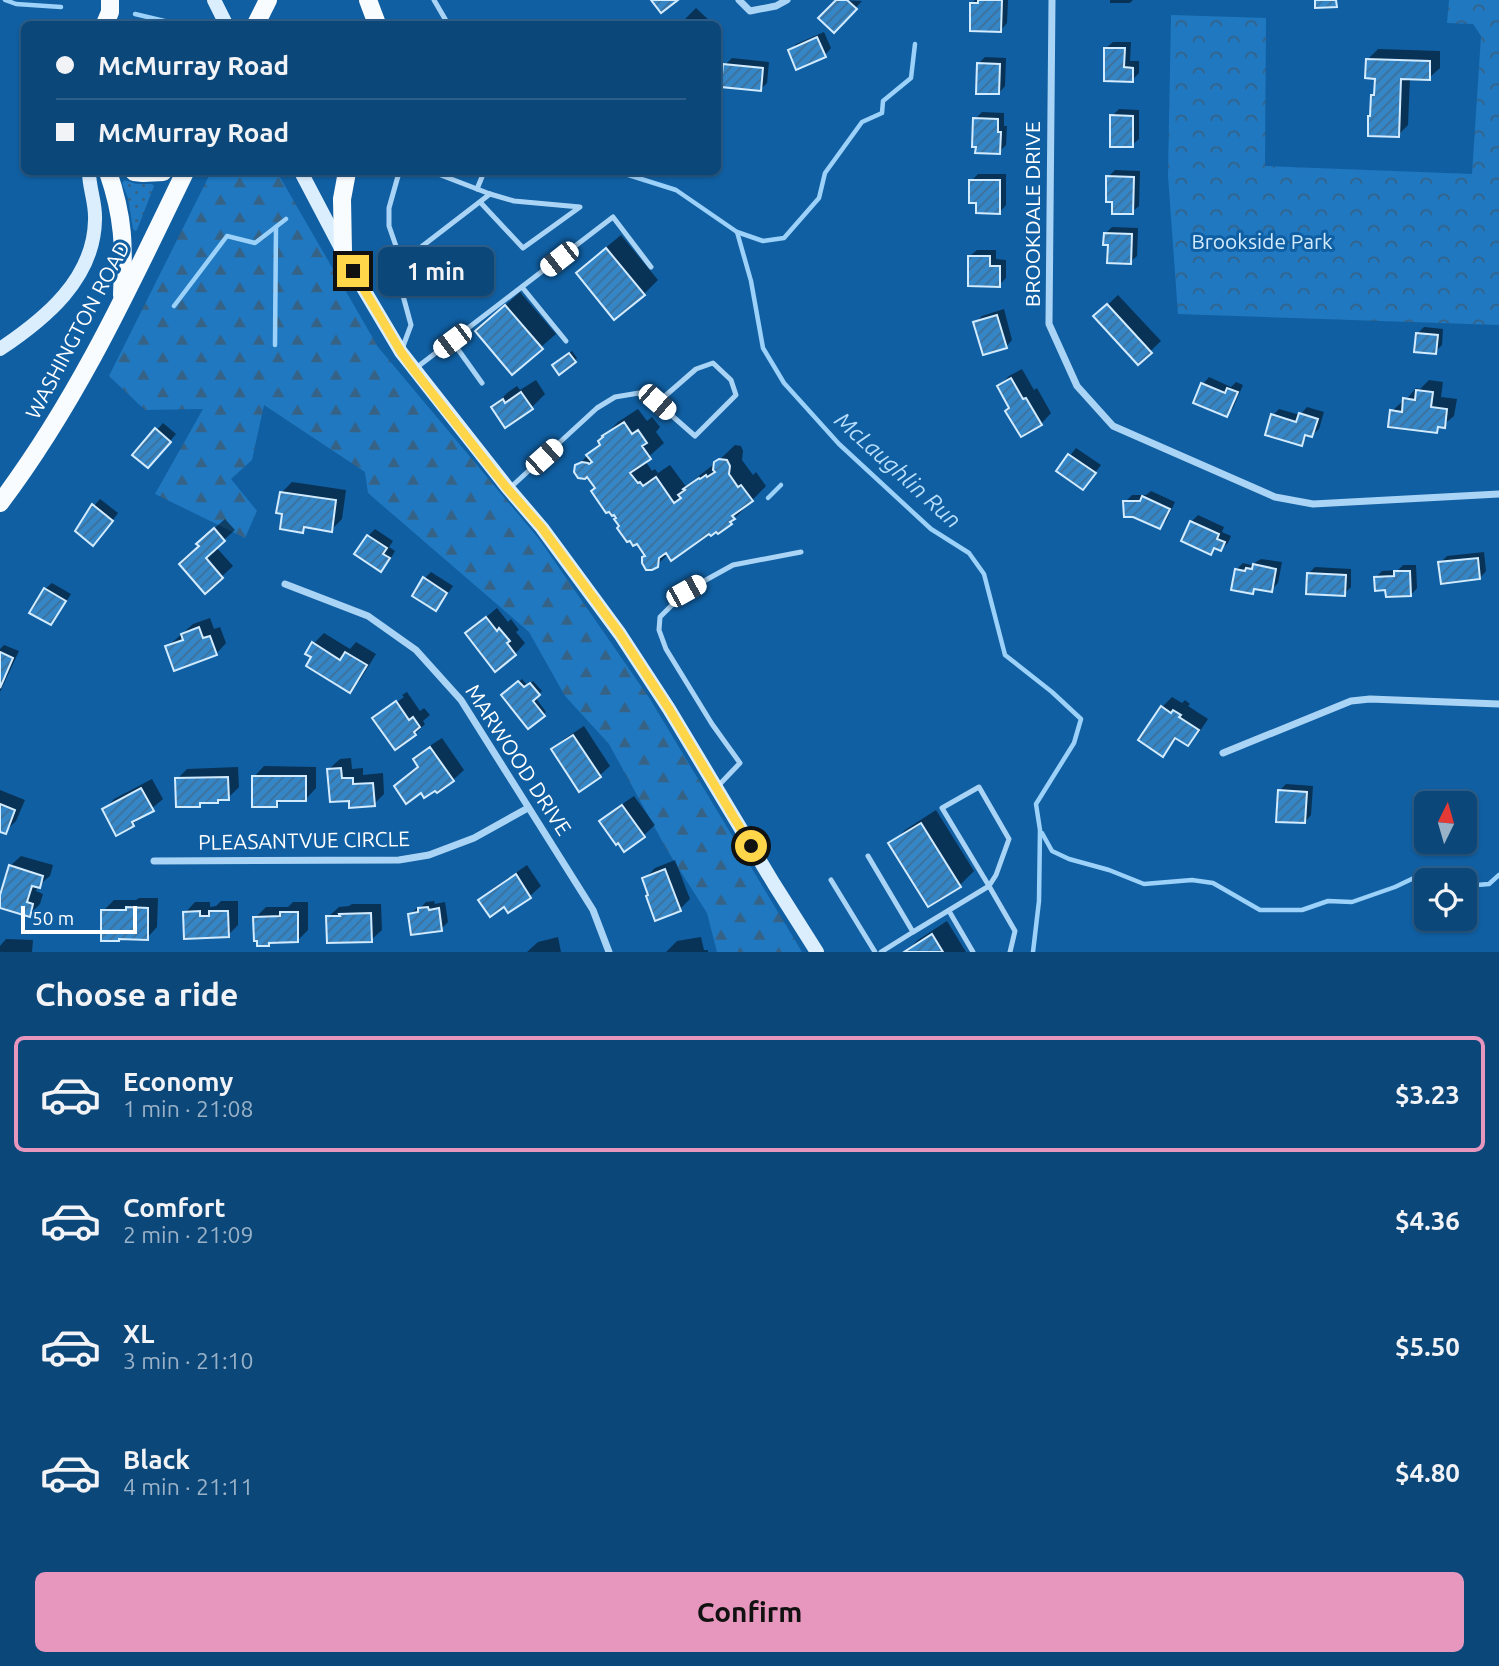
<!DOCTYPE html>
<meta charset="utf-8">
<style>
:root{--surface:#0c477a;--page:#154e7f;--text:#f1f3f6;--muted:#9ab2c7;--line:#2c5f8b;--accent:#e797bd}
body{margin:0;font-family:Ubuntu,sans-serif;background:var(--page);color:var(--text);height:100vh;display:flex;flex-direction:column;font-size:26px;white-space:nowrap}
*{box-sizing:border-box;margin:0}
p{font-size:23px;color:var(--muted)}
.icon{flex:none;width:38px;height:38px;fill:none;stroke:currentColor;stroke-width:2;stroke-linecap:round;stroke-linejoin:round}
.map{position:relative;height:952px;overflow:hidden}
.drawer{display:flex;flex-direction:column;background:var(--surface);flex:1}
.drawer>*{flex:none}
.hud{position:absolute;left:21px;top:21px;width:700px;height:154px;border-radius:10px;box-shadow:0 2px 5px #0004,0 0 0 2px var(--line);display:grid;align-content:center;height:154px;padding:0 35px;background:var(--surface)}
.needle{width:46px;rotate:5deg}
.controls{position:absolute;left:1414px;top:791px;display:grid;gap:14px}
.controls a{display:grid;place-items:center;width:63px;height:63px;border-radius:10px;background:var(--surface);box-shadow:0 2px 5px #0004,0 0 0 2px var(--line);font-size:35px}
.scale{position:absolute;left:21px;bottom:18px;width:116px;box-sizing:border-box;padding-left:7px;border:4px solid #fff;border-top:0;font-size:19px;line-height:24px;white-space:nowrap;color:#fff;-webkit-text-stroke:5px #105fa2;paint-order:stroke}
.end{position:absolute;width:32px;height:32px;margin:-16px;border:9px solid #ffd54a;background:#111;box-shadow:0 0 0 4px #111}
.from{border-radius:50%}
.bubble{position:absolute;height:49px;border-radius:10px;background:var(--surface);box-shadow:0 2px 5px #0004,0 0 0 2px var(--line);font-size:23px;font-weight:700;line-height:49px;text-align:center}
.car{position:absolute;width:21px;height:42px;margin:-21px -10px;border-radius:9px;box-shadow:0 0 5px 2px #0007;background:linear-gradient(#fff 24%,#345 0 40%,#fff 0 76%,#345 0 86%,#fff 0)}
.hud b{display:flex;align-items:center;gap:24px;height:66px;font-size:26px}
.hud b+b{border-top:2px solid var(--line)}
.hud i{width:18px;height:18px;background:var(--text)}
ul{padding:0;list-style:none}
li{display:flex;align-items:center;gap:21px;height:116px;margin:0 14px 10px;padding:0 21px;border:4px solid transparent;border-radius:10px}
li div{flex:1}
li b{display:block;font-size:26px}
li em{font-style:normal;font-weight:700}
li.selected{border-color:var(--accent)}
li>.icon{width:63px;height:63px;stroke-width:1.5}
h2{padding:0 35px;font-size:32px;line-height:84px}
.button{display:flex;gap:14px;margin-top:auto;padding:14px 35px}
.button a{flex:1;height:80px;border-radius:10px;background:var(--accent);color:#111;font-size:28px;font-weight:700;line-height:80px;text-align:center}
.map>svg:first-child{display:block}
</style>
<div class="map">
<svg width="1499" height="952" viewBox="0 0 1499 952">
<defs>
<pattern id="grass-dots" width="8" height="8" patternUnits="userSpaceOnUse" patternTransform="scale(1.75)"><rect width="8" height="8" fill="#1f78c0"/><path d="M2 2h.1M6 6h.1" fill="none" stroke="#366286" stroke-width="1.8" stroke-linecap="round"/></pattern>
<pattern id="forest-firs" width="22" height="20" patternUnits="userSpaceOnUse" patternTransform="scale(1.75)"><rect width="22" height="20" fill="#1f78c0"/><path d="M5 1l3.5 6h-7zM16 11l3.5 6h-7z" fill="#366286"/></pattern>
<pattern id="park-crowns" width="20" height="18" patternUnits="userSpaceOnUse" patternTransform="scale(1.75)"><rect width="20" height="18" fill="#1f78c0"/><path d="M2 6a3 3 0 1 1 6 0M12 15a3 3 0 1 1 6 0" fill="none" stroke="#366286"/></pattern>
<pattern id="building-hatch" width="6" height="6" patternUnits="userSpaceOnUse" patternTransform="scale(1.75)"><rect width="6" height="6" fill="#3486c7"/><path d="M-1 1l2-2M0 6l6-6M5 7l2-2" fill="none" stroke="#3e6f96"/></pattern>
</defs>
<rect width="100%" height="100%" fill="#105fa2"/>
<path fill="url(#grass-dots)" d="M125 180 136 184H152L154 186 137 230 135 231 133 229 128 198 122 183Z"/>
<path fill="url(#forest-firs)" d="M211 172H277L378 347 539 539 650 699 802 952H717L707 913 667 850 609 744 565 696 529 632 368 493 365 472 264 405 252 460 231 479 257 511 245 538 155 494 203 409 145 410 109 376Z"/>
<path fill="url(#park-crowns)" d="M1449 0H1499V325L1178 314 1168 176 1171 15 1266 18 1265 166 1472 174 1481 36 1473 24 1447 23Z"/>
<g fill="#0007">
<path d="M838 0 862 1 834 31Z"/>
<path d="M975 0H1008L1007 23 1001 30 972 4Z"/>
<path d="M1110 0H1133L1130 3H1110Z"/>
<path d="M696 8 713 24H680Z"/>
<path d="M824 32 831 48 825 55 790 51 796 44Z"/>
<path d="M1113 42H1131L1130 61H1139V73L1132 80 1106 48Z"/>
<path d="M1378 49 1440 51V68L1429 78H1410L1408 125 1398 135 1373 96 1376 92 1377 77 1368 59Z"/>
<path d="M985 57 1006 58 1005 86 999 93 978 64Z"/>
<path d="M732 58 769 62 767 83 760 90 725 65Z"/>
<path d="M1119 109 1139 110V139L1132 145 1112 116Z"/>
<path d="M982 112 1004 113V126H1007L1006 145 999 152 975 119Z"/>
<path d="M1115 170 1140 171 1139 206 1132 212 1113 200 1108 177Z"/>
<path d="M978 174H1006V205L1000 212 977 201 971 181Z"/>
<path d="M1112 227 1138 228 1137 256 1130 262 1110 243 1105 234Z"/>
<path d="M621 235 658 280 644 294 578 273 592 259Z"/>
<path d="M977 250H996V259L1006 260V278L999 285 970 256Z"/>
<path d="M520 292 556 334 512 372 477 331Z"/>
<path d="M1118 295 1161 341 1139 362 1096 316Z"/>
<path d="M1004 309 1012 340 1006 347 975 323 982 316Z"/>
<path d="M1424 327 1443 329 1442 345 1435 352 1417 334Z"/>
<path d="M572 351 577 358 575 361 557 362Z"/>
<path d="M1022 369 1034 390 1037 388 1051 413 1041 424 999 386 1009 376Z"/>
<path d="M1209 377 1231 387 1236 382 1243 385 1233 408 1227 415 1203 384Z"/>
<path d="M536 380 545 394 531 408 493 407 507 393 517 386 520 390Z"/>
<path d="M1429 380 1443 382 1441 397 1457 399 1454 416 1436 431 1392 411 1403 401H1405L1416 388 1420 389Z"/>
<path d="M1307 407 1324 412 1319 429 1312 435 1309 434 1301 444 1273 415 1279 409 1300 415Z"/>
<path d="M638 409 647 421 652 417 660 427 656 432 664 443 645 460 652 471 655 469 658 473 670 465 687 488 700 475 713 465 715 467 716 463 735 445 741 446 743 451 742 460 753 475 756 472 766 486 736 517 728 508 733 520 731 522 718 532 709 531 668 554 657 565 647 555 587 474 577 466 601 442 604 436 618 422Z"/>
<path d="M163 423 176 434 155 459 157 430Z"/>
<path d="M1076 448 1101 465 1083 488 1059 470Z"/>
<path d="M292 482 346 490 342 519 331 530 307 526 302 531 284 513 281 493Z"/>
<path d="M1151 491 1175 502 1166 521 1160 527 1133 515 1125 502 1132 495H1146Z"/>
<path d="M100 499 118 513 100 537 94 506Z"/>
<path d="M1198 515 1224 527 1222 532 1231 536 1228 543 1221 549 1216 547 1211 553 1191 522Z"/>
<path d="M225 519 235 530 216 547 233 566 205 592 200 546 209 533Z"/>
<path d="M375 529 393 541 389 547 395 551 388 563 381 570 368 536Z"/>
<path d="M1484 552 1486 571 1480 578 1440 563 1447 556Z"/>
<path d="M1261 559 1282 562 1278 583 1271 590 1256 588 1252 592 1236 570 1243 563 1251 565Z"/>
<path d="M1403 565H1416L1417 588 1411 595 1387 589 1376 577 1382 571 1398 570Z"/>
<path d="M1315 567 1351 569V587L1344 594 1308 574Z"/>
<path d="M431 572 453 586 442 602 435 609 425 578Z"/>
<path d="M52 583 71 594 57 616 51 623 45 589Z"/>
<path d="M497 608 508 622 511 619 519 630 516 632 525 643 515 654 467 633Z"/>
<path d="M210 618 214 629 220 627 226 643 216 654 167 647 193 624Z"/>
<path d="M324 633 350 649 356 642 376 654 360 680 350 691 313 657V644Z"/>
<path d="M4 645 19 651 0 692V649Z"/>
<path d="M522 679 528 686 533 681 542 691 535 697 546 712 529 727 503 695Z"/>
<path d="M407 692 420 711 424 708 430 715 423 721 425 724 415 734 374 719 383 710V712L404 697 402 695Z"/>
<path d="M1172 697 1182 703 1185 700 1190 704 1188 706 1208 719 1198 734 1187 744 1177 737 1163 754 1162 707Z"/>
<path d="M584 726 610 766 599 776 553 749 564 739Z"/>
<path d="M442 738 464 770 453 780 435 789 421 791 396 786 419 766 415 759 425 749Z"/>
<path d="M351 758 352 769 363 768V775L383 773 384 794 374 804 350 799 329 769 340 759Z"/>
<path d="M264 766 316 767V788L306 799H283L277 805 254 777Z"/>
<path d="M238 767 239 787 228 798H220L217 801H203L200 805 177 779 187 769Z"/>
<path d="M152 779 163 799 133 824 104 810 114 799Z"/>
<path d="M1286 784 1313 786 1311 815 1305 822 1279 791Z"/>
<path d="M0 790 25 800 16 821 5 832 0 830Z"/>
<path d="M634 796 655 825 644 835 625 850 601 822 612 811Z"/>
<path d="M936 810 974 871 960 885 891 844 905 830Z"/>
<path d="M21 856 53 865 50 876 38 886 36 891 43 894 40 904 29 915 0 906V901L10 866Z"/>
<path d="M675 860 690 899 680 909 650 894 644 879 655 868Z"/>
<path d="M527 865 541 886 530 896 509 911 505 905 480 900 491 890Z"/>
<path d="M139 898H158L157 927 147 938 121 937 119 940 103 911 114 900H136Z"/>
<path d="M221 901H238V925L228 935 185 913 195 902H210V907L216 906Z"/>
<path d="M434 901 435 904 445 902 448 922 441 929 410 915 417 908 421 907 426 902Z"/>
<path d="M293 902H308V930L298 940 272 941 268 944 255 918 266 907H288Z"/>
<path d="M352 904H381L382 930 371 940 328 917 339 907 349 906Z"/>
<path d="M947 921 966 952H905L918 940Z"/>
<path d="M558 937 561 952H527L538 942Z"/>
<path d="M701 937 704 950H708V952H666L677 941Z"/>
<path d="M6 939 33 940 32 952H0V946Z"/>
</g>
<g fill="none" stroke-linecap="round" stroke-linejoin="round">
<g stroke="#9cd1f9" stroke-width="4.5">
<path d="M5 0 16 4 61 7"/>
<path d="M135 14 177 24"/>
<path d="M619 172 676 190 737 232 751 281 763 348 784 383 839 444 931 529 969 553 984 574 1005 655 1052 692 1081 719 1074 743 1036 804 1040 830 1039 901 1033 952"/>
<path d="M737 232 763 241 784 238 819 198 825 173 862 122 882 113 883 101 911 78 915 44"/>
<path d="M174 306 227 236 255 243 286 219"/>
<path d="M275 345 276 227"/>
<path d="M768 498 781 485"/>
<path d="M1042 833 1052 851 1069 859 1109 870 1144 884 1192 880 1213 883 1260 910H1302L1328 901 1352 902 1395 887 1418 876 1451 879 1454 880"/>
<path d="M1465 886 1489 884 1499 875"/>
</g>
</g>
<g fill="url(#building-hatch)" stroke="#d3ebfe" stroke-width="2">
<path d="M651 0H678L661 13Z"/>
<path d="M836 0H847L857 9 834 33 818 18Z"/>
<path d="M978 0H1002L1001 32 970 31V3H978Z"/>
<path d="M1315 0H1336L1337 7 1315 8Z"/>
<path d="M817 37 826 57 796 70 788 50Z"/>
<path d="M1104 48H1125L1124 67 1133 68V82L1104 81Z"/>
<path d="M1366 59 1430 61V80L1401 79 1399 137 1368 136V116H1370L1371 95H1374L1375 79 1365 78Z"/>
<path d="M977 63 1000 64 999 94H976Z"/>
<path d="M723 64 763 68 761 91 721 87Z"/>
<path d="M1110 115 1133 116V147H1110Z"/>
<path d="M973 118 998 119V132H1001L1000 154 975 153 976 147H972Z"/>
<path d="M1106 176 1134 177 1133 214H1112V202H1106Z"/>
<path d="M969 180H1000V214L976 213V203H969Z"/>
<path d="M1104 233 1132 234 1131 264 1107 263 1108 245H1103Z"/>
<path d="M606 248 645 295 614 320 576 273Z"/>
<path d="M968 256H990V266H1000V287L968 286Z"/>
<path d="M1107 304 1152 353 1138 365 1093 316Z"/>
<path d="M505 305 543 349 512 375 475 331Z"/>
<path d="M997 315 1007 348 983 355 973 322Z"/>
<path d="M1416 333 1438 335 1436 354 1414 352Z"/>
<path d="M569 353 576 362 559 375 552 365Z"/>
<path d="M1011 378 1023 399 1026 398 1042 425 1021 437 1005 411 1009 408 997 386Z"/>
<path d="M1201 383 1225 393 1227 388 1238 392 1227 417 1193 403Z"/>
<path d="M1416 390 1433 392 1431 407 1447 409 1445 428 1438 427 1437 433 1388 427 1390 410 1402 412 1403 398 1415 400Z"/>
<path d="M521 392 533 409 505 428 491 407 503 399 505 403Z"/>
<path d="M1299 413 1318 419 1312 437 1305 435 1302 446 1265 435 1271 414 1296 422Z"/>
<path d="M624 422 632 434 638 430 647 443 642 446 651 459 630 473 638 483 640 482 643 486 656 477 674 503 681 498 678 495 685 490 683 489 699 478 700 479 706 475 707 477 715 472 713 470 714 462 719 459 727 460 730 466 729 474 738 487 741 485 753 501 732 516 735 519 730 522 732 524 718 534 716 532 711 536 709 534 671 561 666 553 659 558 658 567 652 570H646L642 563V557L645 556 637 544 633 546 630 541 627 542 617 528 619 526 614 519 616 518 614 515 612 516 609 512 606 513 591 491 595 488 587 477 585 479 578 478 574 472 575 465 582 462 588 463 589 464 592 462 586 455 600 445 598 441 603 437 602 436Z"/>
<path d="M155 428 171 442 148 468 132 455Z"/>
<path d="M1068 454 1096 473 1083 490 1056 471Z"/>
<path d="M280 492 336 500 332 532 304 527 303 533 280 529 282 514 276 513Z"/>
<path d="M1142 496 1170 509 1160 529 1133 517H1124L1123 501H1140Z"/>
<path d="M92 504 113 521 93 546 75 531Z"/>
<path d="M1190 521 1219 534 1217 539 1225 542 1221 551 1214 548 1211 555 1181 541Z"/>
<path d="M214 528 225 541 206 558 223 578 205 594 179 564 199 546 196 544Z"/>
<path d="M367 535 387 548 383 554 390 558 381 572 354 554Z"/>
<path d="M1478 558 1480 579 1441 584 1438 562Z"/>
<path d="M1253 564 1276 569 1272 592 1254 589 1253 594 1231 590 1235 569 1245 571 1246 568 1252 569Z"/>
<path d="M1394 571H1410L1411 596 1386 597 1385 590 1375 591 1374 577 1394 576Z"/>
<path d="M1307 573 1346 575 1345 596 1306 594Z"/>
<path d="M423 577 447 593 436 611 412 596Z"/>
<path d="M44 588 66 601 51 625 29 613Z"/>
<path d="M486 617 497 631 499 628 510 641 507 643 516 655 495 672 465 633Z"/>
<path d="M199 627 203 638 210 636 217 655 174 671 165 646 183 640 181 634Z"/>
<path d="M312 642 340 660 345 652 367 665 350 693 306 666 311 657 305 654Z"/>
<path d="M0 652 13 658 0 688Z"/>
<path d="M518 681 524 687 530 683 540 695 533 701 545 716 528 729 501 695Z"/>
<path d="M396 701 409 720 413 717 420 727 414 732 416 735 395 750 372 718Z"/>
<path d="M1161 706 1171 713 1173 710 1181 715 1179 717 1199 730 1188 746 1175 738 1163 757 1138 740Z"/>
<path d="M573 735 601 777 579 792 551 749Z"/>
<path d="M430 747 454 781 437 793 435 791 424 798 421 793 406 804 394 786 418 767 413 759Z"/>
<path d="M341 768 342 778H353V784L373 783 375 806 349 808V801L330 802 327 769Z"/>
<path d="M252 776H306V801H277V807H252Z"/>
<path d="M228 777 229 800H218V803H200V807H176L175 778Z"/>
<path d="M141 788 154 811 132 822 134 826 116 836 102 809Z"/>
<path d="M1278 790 1307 792 1305 823 1276 822Z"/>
<path d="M0 804 15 810 6 834 0 832Z"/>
<path d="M622 805 645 837 624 852 618 843 616 845 599 821Z"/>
<path d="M921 823 961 887 928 907 888 843Z"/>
<path d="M9 865 43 876 40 888 32 886 27 902 33 904 30 917 0 908V895Z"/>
<path d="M665 869 681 911 655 921 646 896 648 895 642 878Z"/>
<path d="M516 874 531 898 508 913 504 907 490 917 478 900Z"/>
<path d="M126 907 148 908V940L119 939V941H101V910H126Z"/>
<path d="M428 907 429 910 439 908 442 931 411 935 408 914 418 912V908Z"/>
<path d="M200 911V916H209V911H228L229 937 184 939 183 912Z"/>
<path d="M280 912H298V942L269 943V946H257V941H254L253 917 280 916Z"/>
<path d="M371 913 372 942 327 943 326 916H340L339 914Z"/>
<path d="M932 934 943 952H904Z"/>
</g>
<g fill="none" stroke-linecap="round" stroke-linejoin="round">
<g stroke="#aad4f6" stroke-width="5">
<path d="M434 0 448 24"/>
<path d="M433 172 490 194 514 201 580 207 523 248 480 202"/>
<path d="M477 189 484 172"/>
<path d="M399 264 490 194"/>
<path d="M522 287 566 341"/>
<path d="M452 341 482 383"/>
<path d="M402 349 411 325 399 281 397 249 389 226V208L398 176 403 172"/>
<path d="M416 368 613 217 651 267"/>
<path d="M511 487 597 408 615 397 645 392 695 436 736 395 731 380 713 363 696 369 657 403"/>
<path d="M718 786 740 763 712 724 666 649 659 630 660 617 686 591 733 565 801 552"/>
<path d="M868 856 913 932 881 952"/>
<path d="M831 880 875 952"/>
<path d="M949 911 973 952"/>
<path d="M913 932 989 886 942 808 979 787 1009 839 996 875 989 886 1015 931 1010 952"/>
</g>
<g stroke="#aad4f6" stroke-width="7">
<path d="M739 0 750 11 776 6 787 0"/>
<path d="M1052 0 1049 324 1077 386 1113 426 1275 497 1313 504 1499 494"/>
<path d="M285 584 368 616 416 650 461 700 593 910 609 952"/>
<path d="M1223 753 1351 701 1370 699 1499 704"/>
<path d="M154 861 399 860 429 855 474 838 528 808"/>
</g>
<g stroke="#dbeefe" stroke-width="14">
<path d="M214 0 226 24"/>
<path d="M301 172 353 271 401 352 507 487 542 528 620 634 669 709 774 884 817 952"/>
<path d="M0 349C45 319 94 279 95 220 96 203 89 188 89 172"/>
</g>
<g stroke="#f8fcff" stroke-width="18">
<path d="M368 0 377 24"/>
<path d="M105 24 110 12V0"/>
<path d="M256 24 268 0"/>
<path d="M108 172C124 218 124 246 122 295"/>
<path d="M134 172 143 173 163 172"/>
<path d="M343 252 342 199 347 172"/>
<path d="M0 503C77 401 130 286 185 172"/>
</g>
</g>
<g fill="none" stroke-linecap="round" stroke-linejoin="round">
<path stroke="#ffd54a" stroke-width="9" d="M353 271 401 352 414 370 506 487 542 528 620 634 669 709 751 846"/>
</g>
<g text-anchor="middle" stroke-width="6" stroke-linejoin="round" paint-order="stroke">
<g font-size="21" fill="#fff" stroke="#105fa2">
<text transform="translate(1033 214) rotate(-90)" y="7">BROOKDALE DRIVE</text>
<text transform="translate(78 330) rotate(-62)" y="7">WASHINGTON ROAD</text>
<text transform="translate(518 760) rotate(57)" y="7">MARWOOD DRIVE</text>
<text transform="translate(304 841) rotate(-1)" y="7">PLEASANTVUE CIRCLE</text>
</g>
<g font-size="21" fill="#d3ebfe" stroke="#105fa2">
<text x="1262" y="249">Brookside Park</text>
</g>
<g font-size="23" font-style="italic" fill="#b7defc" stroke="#105fa2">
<text transform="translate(898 470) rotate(42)" y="8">McLaughlin Run</text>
</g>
</g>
</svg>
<div class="controls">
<a><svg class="needle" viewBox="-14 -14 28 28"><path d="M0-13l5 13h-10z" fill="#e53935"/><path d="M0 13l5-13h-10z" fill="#9ab2c7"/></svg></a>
<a><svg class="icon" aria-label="locate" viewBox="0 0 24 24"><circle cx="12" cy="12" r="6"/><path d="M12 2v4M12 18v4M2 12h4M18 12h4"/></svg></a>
</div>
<div class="scale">50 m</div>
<i class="end from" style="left:751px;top:846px"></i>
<i class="end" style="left:353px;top:271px"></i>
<div class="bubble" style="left:378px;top:247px;width:116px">1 min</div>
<i class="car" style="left:559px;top:259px;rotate:232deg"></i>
<i class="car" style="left:452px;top:341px;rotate:233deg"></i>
<i class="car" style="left:657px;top:402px;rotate:131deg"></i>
<i class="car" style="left:544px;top:457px;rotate:48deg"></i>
<i class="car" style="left:686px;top:591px;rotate:61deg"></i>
<div class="hud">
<b><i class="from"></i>McMurray Road</b>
<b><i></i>McMurray Road</b>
</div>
</div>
<section class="drawer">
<h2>Choose a ride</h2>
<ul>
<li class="selected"><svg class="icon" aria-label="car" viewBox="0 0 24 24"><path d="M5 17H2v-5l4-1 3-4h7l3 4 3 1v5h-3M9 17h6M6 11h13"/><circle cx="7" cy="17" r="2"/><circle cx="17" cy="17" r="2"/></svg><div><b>Economy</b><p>1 min · 21:08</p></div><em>$3.23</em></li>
<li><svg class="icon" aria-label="car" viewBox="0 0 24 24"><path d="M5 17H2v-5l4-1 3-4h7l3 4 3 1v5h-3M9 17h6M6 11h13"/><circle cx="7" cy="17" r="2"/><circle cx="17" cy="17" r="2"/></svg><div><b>Comfort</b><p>2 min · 21:09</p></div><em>$4.36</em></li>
<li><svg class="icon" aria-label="car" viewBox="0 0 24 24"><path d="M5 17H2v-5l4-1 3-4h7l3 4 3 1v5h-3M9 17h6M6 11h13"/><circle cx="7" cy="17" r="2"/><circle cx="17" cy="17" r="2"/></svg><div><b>XL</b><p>3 min · 21:10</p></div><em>$5.50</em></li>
<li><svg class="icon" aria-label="car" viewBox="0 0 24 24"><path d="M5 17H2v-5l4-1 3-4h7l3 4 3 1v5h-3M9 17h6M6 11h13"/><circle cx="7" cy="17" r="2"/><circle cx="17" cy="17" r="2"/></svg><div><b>Black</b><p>4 min · 21:11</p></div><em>$4.80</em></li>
</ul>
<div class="button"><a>Confirm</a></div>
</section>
